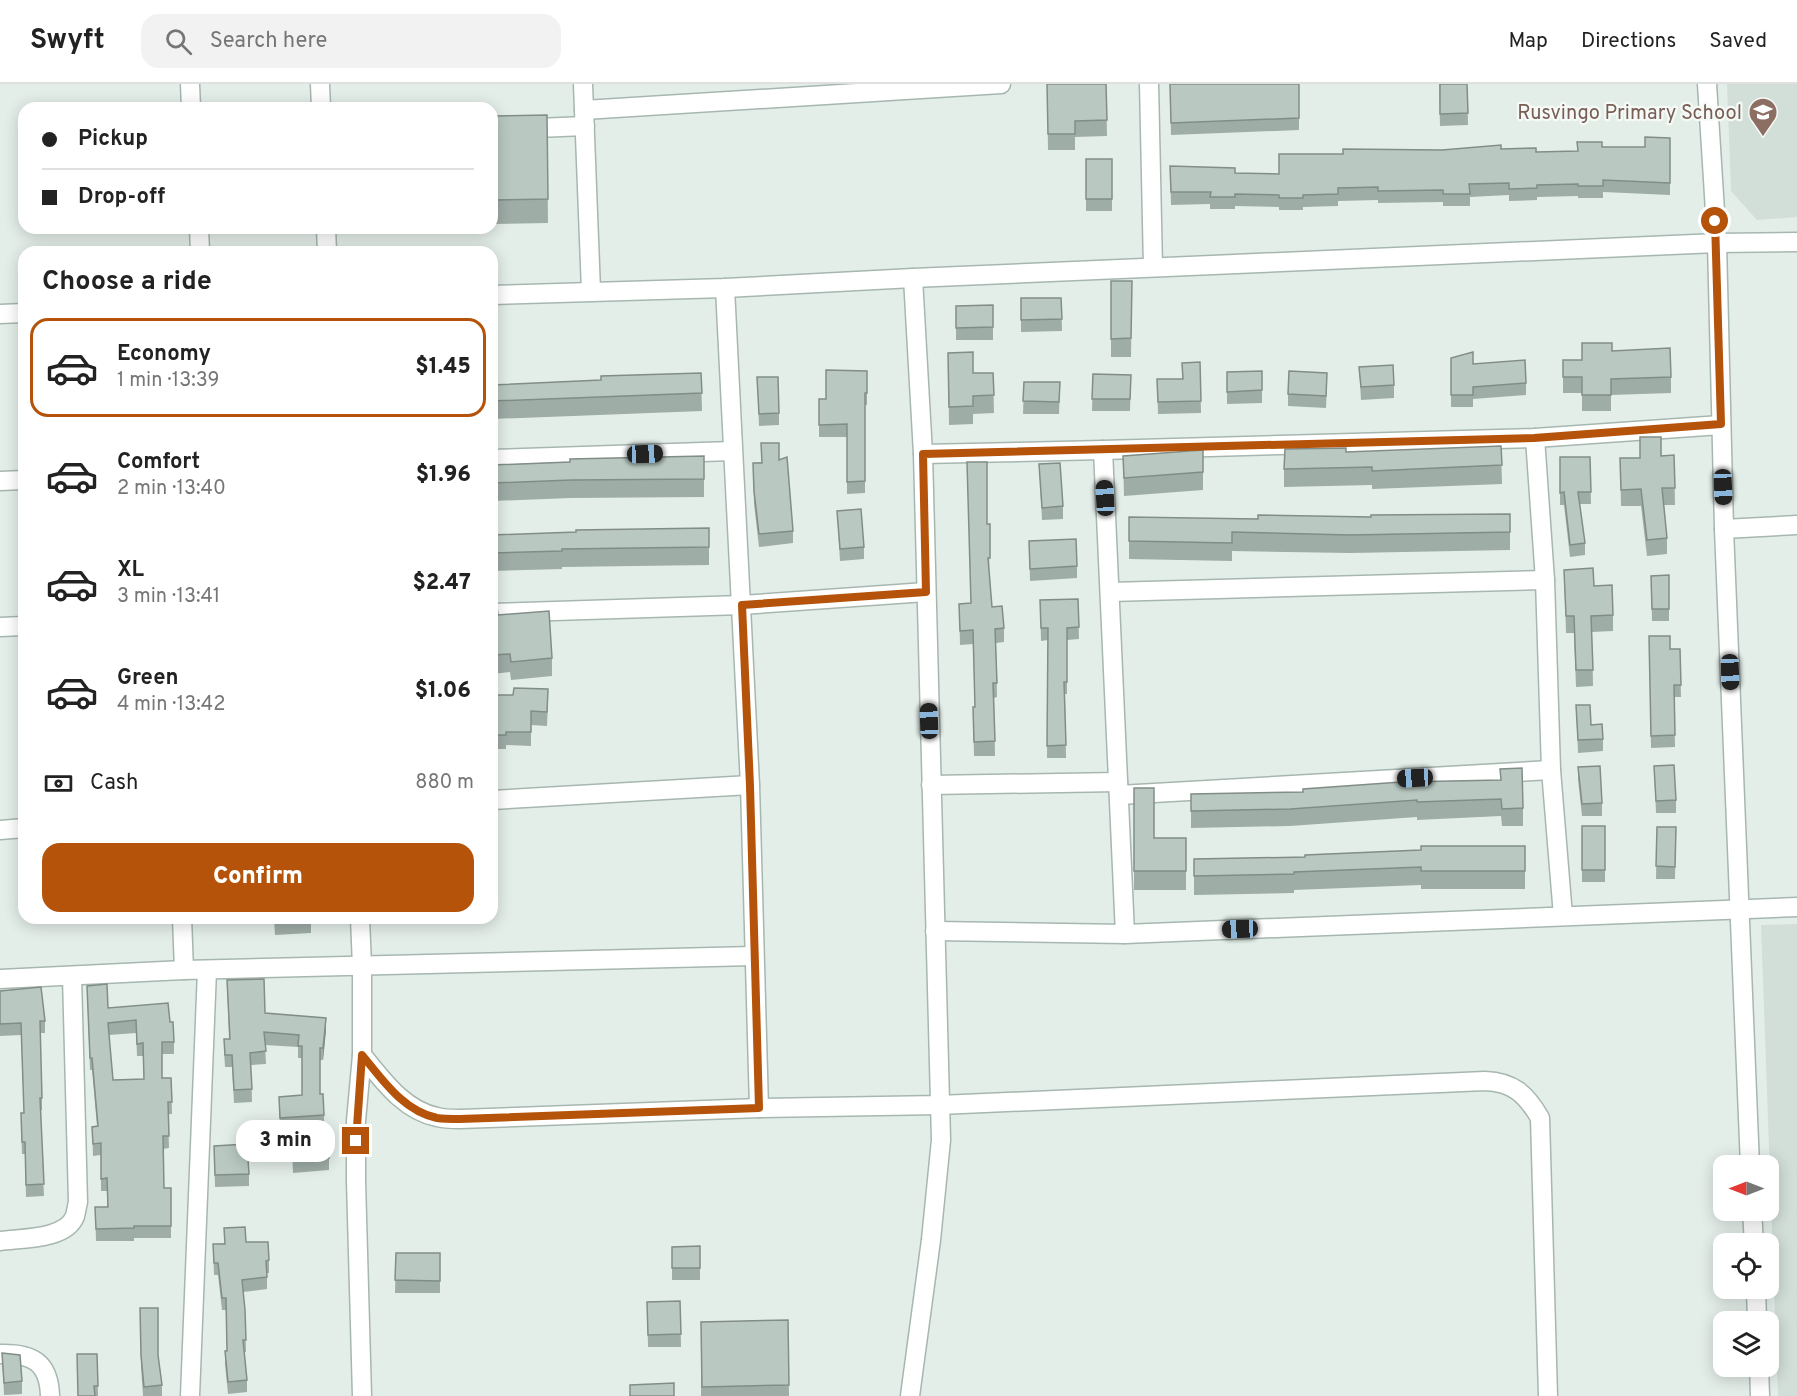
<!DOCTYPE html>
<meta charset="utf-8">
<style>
:root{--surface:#fff;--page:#f2f2f2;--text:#222;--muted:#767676;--line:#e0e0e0;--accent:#b45309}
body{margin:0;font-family:Overpass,sans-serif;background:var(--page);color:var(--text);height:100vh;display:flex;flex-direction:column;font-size:22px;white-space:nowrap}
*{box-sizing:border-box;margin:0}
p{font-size:20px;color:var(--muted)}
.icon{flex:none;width:33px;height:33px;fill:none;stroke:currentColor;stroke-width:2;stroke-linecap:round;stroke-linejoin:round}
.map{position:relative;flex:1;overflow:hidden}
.sheet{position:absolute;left:18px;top:162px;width:480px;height:678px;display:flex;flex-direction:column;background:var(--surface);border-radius:18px;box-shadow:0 3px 15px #0003}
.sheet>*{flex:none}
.top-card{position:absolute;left:18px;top:18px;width:480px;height:132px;border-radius:18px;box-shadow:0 3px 15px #0003;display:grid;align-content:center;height:132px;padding:0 24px;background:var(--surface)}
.needle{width:39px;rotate:270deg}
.buttons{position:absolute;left:1713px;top:1071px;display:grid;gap:12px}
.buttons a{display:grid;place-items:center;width:66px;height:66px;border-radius:12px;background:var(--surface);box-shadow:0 3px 15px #0003;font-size:30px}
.end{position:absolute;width:27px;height:27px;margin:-14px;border:8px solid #b45309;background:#fff;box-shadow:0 0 0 3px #fff}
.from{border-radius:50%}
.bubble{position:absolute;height:42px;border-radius:18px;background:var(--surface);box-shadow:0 3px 15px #0003;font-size:20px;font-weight:800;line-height:42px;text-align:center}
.car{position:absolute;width:18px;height:36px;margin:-18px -9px;border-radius:8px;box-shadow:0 0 4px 2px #0007;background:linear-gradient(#222 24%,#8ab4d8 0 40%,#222 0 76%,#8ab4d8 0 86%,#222 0)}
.top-card b{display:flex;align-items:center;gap:21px;height:57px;font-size:22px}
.top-card b+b{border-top:2px solid var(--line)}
.top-card i{width:15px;height:15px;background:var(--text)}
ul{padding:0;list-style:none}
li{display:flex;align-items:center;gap:18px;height:99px;margin:0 12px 9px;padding:0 12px;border:3px solid transparent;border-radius:18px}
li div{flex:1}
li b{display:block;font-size:22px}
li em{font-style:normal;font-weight:800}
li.active{border-color:var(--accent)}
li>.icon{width:54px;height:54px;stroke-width:1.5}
h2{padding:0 24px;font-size:27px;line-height:72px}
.pay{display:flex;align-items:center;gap:15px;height:66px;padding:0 24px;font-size:22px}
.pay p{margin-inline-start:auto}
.action{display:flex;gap:12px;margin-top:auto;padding:12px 24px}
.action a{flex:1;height:69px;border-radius:18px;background:var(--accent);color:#fff;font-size:24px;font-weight:800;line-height:69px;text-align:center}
header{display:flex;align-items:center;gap:36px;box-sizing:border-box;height:84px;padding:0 30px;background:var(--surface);border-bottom:2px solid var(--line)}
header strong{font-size:28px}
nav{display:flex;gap:33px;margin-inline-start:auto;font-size:21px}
.search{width:420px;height:54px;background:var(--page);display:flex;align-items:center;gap:15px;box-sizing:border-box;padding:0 21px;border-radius:18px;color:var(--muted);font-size:22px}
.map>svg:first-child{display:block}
</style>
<header>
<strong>Swyft</strong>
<div class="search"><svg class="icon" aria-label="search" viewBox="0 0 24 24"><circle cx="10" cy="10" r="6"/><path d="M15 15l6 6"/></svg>Search here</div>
<nav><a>Map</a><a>Directions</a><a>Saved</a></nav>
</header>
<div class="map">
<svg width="1797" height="1312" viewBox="0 0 1797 1312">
<rect width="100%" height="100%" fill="#e4eee9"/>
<g fill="#d2ded8">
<path d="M1727 0H1797V133L1757 136 1731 107Z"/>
<path d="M1797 840V1312H1778L1761 841Z"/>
</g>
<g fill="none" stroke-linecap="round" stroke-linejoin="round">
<g stroke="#a6b7b0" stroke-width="21">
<g id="minor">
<path d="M190 0 191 24"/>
<path d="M320 0 321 24"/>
<path d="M583 0 591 207"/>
<path d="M1149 0 1153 183"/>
<path d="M1707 0 1717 159 1724 445 1750 1082"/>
<path d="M584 26 1001 0"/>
<path d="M492 46 585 42"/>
<path d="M199 144 200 168"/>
<path d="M326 144 327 168"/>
<path d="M725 204 750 701 759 1024"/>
<path d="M492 211 725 204 913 194 1717 159 1797 158"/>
<path d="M0 230 24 229"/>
<path d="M1535 354 1545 496 1551 686 1563 832"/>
<path d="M1103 366 1125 850"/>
<path d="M923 370 1103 366 1535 354 1721 341"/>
<path d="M492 375 732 367"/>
<path d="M0 397 24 396"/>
<path d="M1724 445 1797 441"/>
<path d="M1110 508 1545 496"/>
<path d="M492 529 742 521 926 508"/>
<path d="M0 543 24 542"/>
<path d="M931 701 1118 698"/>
<path d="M1119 711 1551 686"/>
<path d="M492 716 750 701"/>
<path d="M0 746 24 744"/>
<path d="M182 834 184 886"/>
<path d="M360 834 362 882V971L356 1037V1097L362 1312"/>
<path d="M935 847 1125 850 1797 823"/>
<path d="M0 895 184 886 753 872"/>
<path d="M362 971C382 995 403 1026 437 1033 444 1035 453 1035 460 1035L759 1024 940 1021 1485 997C1513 998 1526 1010 1540 1034L1548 1312"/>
<path d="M1752 1126 1754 1160"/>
<path d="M0 1157C21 1154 66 1156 75 1132 76 1128 77 1122 78 1118L72 892"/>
<path d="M1756 1204 1757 1238"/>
<path d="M0 1270C32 1269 49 1278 50 1312"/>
<path d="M1759 1282 1760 1312"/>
<path d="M190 1312 207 886"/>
<path d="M910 1312 931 1156 941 1056 923 370 913 194"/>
</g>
</g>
<use href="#minor" stroke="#fff" stroke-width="18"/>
</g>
<g fill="#9fada7" fill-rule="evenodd">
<path d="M1047 0H1106L1107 52 1075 53V66H1048Z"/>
<path d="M1170 0H1299V46L1171 51Z"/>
<path d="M1439 0H1467L1468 41 1440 42Z"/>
<path d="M547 31 548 139 492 140V32Z"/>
<path d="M1670 54V111L1603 108V114H1578V112L1537 113V116L1509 117V111L1470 113V122H1443V118L1378 119V116L1338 117V122L1303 123V126H1279V123L1235 122V125H1210V120L1171 121 1170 82 1235 89 1279 90 1343 70 1442 66 1501 65 1536 68 1578 67 1602 63H1645Z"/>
<rect x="1086" y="75" width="26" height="52"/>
<path d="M1111 197H1132L1131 273H1111Z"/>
<path d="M1021 214H1061L1062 247 1021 248Z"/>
<path d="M993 221V256H956V222Z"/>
<path d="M1612 267 1671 293V309L1611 311V327H1582V309H1563V276H1582Z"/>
<path d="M948 269 973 289H993L994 329 973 330V340L949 341Z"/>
<path d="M1451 274 1473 280 1526 299V311L1473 315V323H1451Z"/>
<path d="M1200 278 1201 329 1158 330 1157 295H1182Z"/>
<path d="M1359 283 1394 301V314L1361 316Z"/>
<path d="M867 287V321H865V409L847 410V353H819V315H826Z"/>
<path d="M1262 287V319L1227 320V288Z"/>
<path d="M701 289 702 327 492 335V301L601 296Z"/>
<path d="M1093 290 1131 291 1130 327H1092Z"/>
<path d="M757 293 779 329V341L759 342Z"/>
<path d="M1024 298H1060L1059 330H1023Z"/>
<path d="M1327 301 1326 324 1288 322V310Z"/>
<path d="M1640 353 1661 372 1674 371 1675 421H1664L1667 454V470L1647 472 1641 422H1621L1620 374H1640Z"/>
<path d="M1501 362 1502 400 1372 405V401L1284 403V385Z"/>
<path d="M704 372V413L571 414 492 417V381Z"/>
<path d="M1123 372 1203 388V406L1124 412Z"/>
<path d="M1560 373H1590L1591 420H1580L1585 459V471L1570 473 1564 421H1560Z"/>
<path d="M779 376 793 447V459L759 463 754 420 753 379Z"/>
<path d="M1039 380 1063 422V435L1042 436Z"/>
<path d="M837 427 864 463V475L840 477Z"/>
<path d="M1510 430V466L1350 469 1232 467V477L1129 475V433L1258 435Z"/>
<path d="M987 440H990L989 489 992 523 1004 544V558L996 559 997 613 994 614 995 672H974L973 623H975L973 560 960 561 959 520 971 519Z"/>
<path d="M709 444V481L562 483V485L492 487V451Z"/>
<path d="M1029 457 1077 482V494L1030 497Z"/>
<path d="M1564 486 1594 502 1613 531V547L1592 548 1593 602 1576 603 1574 549H1566Z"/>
<path d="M1669 491V537H1652L1651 492Z"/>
<path d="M1078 515 1079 555 1067 556V610H1065L1066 674H1047L1048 556 1041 557 1040 516Z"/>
<path d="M492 522 498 531 552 574V592L511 596 510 588 492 590Z"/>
<path d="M1649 552 1670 565H1680L1681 613H1674L1675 663 1651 664Z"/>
<path d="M492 611 548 619 547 642 531 641V662L506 661V665H492Z"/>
<path d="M1576 621 1603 655V667L1578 669Z"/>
<path d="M1654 682 1676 716V729H1656Z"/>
<path d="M1578 683 1602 719V732H1582L1578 695Z"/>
<path d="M1500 696 1523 724V742H1502L1501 732 1417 736V733L1290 742 1191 744V710L1303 708Z"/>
<path d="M1134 704 1154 754H1186V806H1134Z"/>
<rect x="1582" y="742" width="23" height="56"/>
<path d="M1657 743H1676L1675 795H1656Z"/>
<path d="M1525 762V805H1421V801L1294 806V809L1194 811V775L1305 773Z"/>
<path d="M274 834H311V849L275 851Z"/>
<path d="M227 896 265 929 326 946 323 976H320V1010L324 1031V1043L280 1047 279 1013 302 1011V974H298V963L265 961 266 980 251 981 252 1018 234 1019 232 983H225L224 967V955H229Z"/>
<path d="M87 902 108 924 170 938 174 958V970H162V994H171L172 1030H168L169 1064 163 1065 164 1104H171V1154H134V1157H96L95 1123H107V1107H101V1071L93 1072 92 1043 97 1042 92 986H90ZM136 949 137 972H143L144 995 113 996 109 951Z"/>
<path d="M0 907 45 937V949H40L42 1014V1026H40L44 1112 26 1113 25 1070H22L21 1041 24 1029 21 951 0 952Z"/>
<path d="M214 1062 249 1090V1102L215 1103Z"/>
<path d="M292 1062 329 1074V1086L293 1089Z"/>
<path d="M246 1158 269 1176V1189H267V1205L243 1208 245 1226 246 1268H244L247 1296V1308L228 1310 225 1280V1267H227L226 1226H222L218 1191H214L213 1160Z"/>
<path d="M700 1162V1196H672V1163Z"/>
<path d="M396 1169H440V1209H395Z"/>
<path d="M680 1217 681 1263H648L647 1218Z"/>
<path d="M140 1224 158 1271 162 1301V1312H143L141 1283Z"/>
<path d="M788 1236 789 1312H701V1238Z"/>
<path d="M2 1269 22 1297V1310L4 1311Z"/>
<path d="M97 1270 98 1312H78Z"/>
</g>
<path fill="#828d88" d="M326 934V946L323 976V964Z"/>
<g fill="#b9c9c2" stroke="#828d88" stroke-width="1.5" fill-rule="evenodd">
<path d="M1047 0H1106L1107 36 1075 37V50H1048Z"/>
<path d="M1170 0H1299V34L1171 39Z"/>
<path d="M1440 0H1467L1468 29 1440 30Z"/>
<path d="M547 31 548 115 492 116V32Z"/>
<path d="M1645 53 1670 54V99L1603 96V102H1578V100L1537 101V104L1509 105V99L1469 100 1470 110H1443V106L1378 107V103L1338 104V110L1303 111V114H1279V111L1235 110V113H1210L1211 108H1171L1170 82 1235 84V89L1279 90V70H1343V65L1442 66 1501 61V65L1536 64V68L1578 67 1577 58H1602V63H1645Z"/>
<rect x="1086" y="75" width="26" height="40"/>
<path d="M1111 197H1132L1131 254 1111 255Z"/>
<path d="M1021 214H1061L1062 235 1021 236Z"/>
<path d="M993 221V243L956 244V222Z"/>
<path d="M1582 259H1612V267L1670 264 1671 293 1611 295V311H1582V293H1563V276H1582Z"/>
<path d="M973 268V289H993L994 311 973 312V322L949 323 948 269Z"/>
<path d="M1473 268V280L1525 276 1526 299 1473 303V311H1451V274Z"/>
<path d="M1200 278 1201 317 1158 318 1157 295H1183L1182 279Z"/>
<path d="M1393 281 1394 301 1361 303 1359 283Z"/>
<path d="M826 286 867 287V309H865V397L847 398V340L819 341V315H826Z"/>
<path d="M1262 287V306L1227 308V288Z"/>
<path d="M1289 287 1327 289 1326 312 1288 310Z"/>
<path d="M701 289 702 309 492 317V301L601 296V292Z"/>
<path d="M1093 290 1131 291 1130 315H1092Z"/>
<path d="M757 293H778L779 329 759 330Z"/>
<path d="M1024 298H1060L1059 318 1023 317Z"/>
<path d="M1640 353H1661V372L1674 371 1675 404H1662L1667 454 1647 456 1641 405 1621 406 1620 374H1640Z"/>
<path d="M761 359H779V376L787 373 793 447 759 450 754 407 753 379H762Z"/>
<path d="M1501 362 1502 381 1372 387V383L1284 385 1285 365 1346 364V368Z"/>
<path d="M1203 366V388L1124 394 1123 372Z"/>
<path d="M704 372V395L571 396 492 399V381L570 378V375Z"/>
<path d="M1560 373H1590L1591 408H1578L1585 459 1570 461 1564 408 1560 409Z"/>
<path d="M967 378H987V440H990V474H988L992 523 1002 522 1004 544 995 545 997 599H993L995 657 974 658 973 623H975L973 546 960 547 959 520 971 519Z"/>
<path d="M1060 379 1063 422 1042 424 1039 380Z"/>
<path d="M861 425 864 463 840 465 837 427Z"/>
<path d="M1510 430V448L1350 451 1232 448V459L1129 457V433L1258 435V431L1371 433V431Z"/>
<path d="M709 444V463L562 465V467L492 469V451L576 448V446Z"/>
<path d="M1076 455 1077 482 1030 485 1029 457Z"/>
<path d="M1593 484 1594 502 1612 501 1613 531 1591 532 1593 586H1576L1574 532H1566L1564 486Z"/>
<path d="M1669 491V525H1652L1651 492Z"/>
<path d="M1078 515 1079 543 1067 544V598H1064L1066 661 1047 662 1048 544H1041L1040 516Z"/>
<path d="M492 522H497L498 531 549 527 552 574 511 578 510 570 492 571Z"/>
<path d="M1649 552H1670V565H1680L1681 601H1674L1675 651 1651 652Z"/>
<path d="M514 604 548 605 547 628 531 627V648H506V651H492V611H513Z"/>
<path d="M1576 621H1590L1591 641 1602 640 1603 655 1578 656Z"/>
<path d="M1674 681 1676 716 1656 717 1654 682Z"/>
<path d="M1600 682 1602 719 1582 720 1578 683Z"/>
<path d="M1522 684 1523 724 1502 725 1501 715 1417 718V716L1290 725 1191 727V710L1303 708V705L1401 698 1501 696 1500 685Z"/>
<path d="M1134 704H1154V754H1186V787H1134Z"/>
<rect x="1582" y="742" width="23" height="44"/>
<path d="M1657 743H1676L1675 783 1656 782Z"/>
<path d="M1421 762H1525V787H1421V783L1294 788V790L1194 792V775L1305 773V771L1421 766Z"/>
<path d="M275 834H311V837L275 839Z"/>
<path d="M264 895 265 929 326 934 323 964H320V1010H323L324 1031 280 1034 279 1013 302 1011V962H298L299 951 264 948 266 967 250 969 252 1005 234 1006 232 971H225L224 955H230L227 896Z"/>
<path d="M107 900 108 924 168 919 170 938H173L174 958H162V994H171L172 1018H168L169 1052H163L164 1104H171V1142H134V1144L96 1145 95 1123H108L107 1094 101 1095V1059L93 1060 92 1043 98 1042 92 974H90L87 902ZM136 936 137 960 143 959 144 995 113 996 108 939Z"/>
<path d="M41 903 45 937H40L42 1014H40L44 1100 26 1101 25 1058H22L21 1029H24L21 939 0 940V907Z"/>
<path d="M328 1059 329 1074 293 1077 292 1062Z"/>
<path d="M247 1060 249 1090 215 1091 214 1062Z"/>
<path d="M245 1143 246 1158H268L269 1176 266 1177 267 1193 242 1196 245 1226 246 1256H243L247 1296 228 1298 225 1267H227L226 1214H222L218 1179H214L213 1160H225L224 1144Z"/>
<path d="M700 1162V1184H672V1163Z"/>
<path d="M396 1169H440V1197L395 1196Z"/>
<path d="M680 1217 681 1250 648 1251 647 1218Z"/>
<path d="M140 1224H158V1271L162 1301 144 1303 141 1271Z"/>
<path d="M788 1236 789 1301 702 1303 701 1238Z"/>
<path d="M2 1269 20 1271 22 1297 4 1299Z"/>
<path d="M77 1270H97L98 1302H94L95 1312H78Z"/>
<path d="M674 1299V1312H630V1301Z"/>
</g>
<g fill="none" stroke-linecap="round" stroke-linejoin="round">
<path stroke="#b45309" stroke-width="8" d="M356 1057 362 971C382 995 403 1027 437 1034 444 1035 453 1035 460 1035L759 1024 750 702 742 521 926 508 923 370 1534 354 1721 340 1715 137"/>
</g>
<defs>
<g id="school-pin" transform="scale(1.5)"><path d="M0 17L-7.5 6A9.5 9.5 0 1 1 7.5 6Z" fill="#8d6e63" stroke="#f5faf7"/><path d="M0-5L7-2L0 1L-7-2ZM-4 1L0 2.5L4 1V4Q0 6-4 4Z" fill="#fff"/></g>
</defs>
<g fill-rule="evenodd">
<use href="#school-pin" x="1763" y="28"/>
</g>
<g text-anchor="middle" stroke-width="4.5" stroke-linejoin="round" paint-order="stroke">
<g font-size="20" fill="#785e54" stroke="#f5faf7" text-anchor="end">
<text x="1742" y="35">Rusvingo Primary School</text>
</g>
</g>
</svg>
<div class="buttons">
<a><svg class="needle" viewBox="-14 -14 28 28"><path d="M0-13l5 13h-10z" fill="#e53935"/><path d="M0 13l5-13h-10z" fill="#767676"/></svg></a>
<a><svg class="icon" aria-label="locate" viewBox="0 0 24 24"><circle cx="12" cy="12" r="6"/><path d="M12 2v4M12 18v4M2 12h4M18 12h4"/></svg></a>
<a><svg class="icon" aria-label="layers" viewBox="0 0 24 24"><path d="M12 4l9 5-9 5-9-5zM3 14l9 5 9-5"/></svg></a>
</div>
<i class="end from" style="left:1715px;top:137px"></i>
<i class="end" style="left:356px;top:1057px"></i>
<div class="bubble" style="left:236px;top:1036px;width:99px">3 min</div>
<i class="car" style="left:645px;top:370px;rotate:88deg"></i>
<i class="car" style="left:1723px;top:403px;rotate:178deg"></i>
<i class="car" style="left:1105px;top:414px;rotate:357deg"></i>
<i class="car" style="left:1730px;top:588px;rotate:178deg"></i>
<i class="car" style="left:929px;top:637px;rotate:358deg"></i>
<i class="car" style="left:1415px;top:694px;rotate:267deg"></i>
<i class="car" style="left:1240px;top:845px;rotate:268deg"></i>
<div class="top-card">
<b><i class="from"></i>Pickup</b>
<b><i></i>Drop-off</b>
</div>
<section class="sheet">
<h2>Choose a ride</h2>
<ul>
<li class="active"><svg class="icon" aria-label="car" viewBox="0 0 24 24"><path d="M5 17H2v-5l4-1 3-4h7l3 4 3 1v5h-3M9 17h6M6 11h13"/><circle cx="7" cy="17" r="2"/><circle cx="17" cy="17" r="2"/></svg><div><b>Economy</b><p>1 min · 13:39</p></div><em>$1.45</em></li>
<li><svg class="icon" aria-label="car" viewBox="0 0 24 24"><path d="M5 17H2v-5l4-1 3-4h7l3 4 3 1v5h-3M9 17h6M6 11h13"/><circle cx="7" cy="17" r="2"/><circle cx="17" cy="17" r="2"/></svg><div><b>Comfort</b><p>2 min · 13:40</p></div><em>$1.96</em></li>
<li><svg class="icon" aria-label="car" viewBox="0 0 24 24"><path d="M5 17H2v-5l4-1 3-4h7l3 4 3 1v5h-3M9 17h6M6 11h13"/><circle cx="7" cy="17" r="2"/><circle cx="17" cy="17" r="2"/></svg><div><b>XL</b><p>3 min · 13:41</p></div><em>$2.47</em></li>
<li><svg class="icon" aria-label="car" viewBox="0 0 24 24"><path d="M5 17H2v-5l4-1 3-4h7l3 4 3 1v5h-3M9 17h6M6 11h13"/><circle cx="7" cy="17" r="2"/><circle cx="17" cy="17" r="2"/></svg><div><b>Green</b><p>4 min · 13:42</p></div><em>$1.06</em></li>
</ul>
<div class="pay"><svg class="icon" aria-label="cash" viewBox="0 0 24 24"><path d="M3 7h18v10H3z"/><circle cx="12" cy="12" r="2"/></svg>Cash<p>880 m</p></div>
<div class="action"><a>Confirm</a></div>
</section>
</div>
